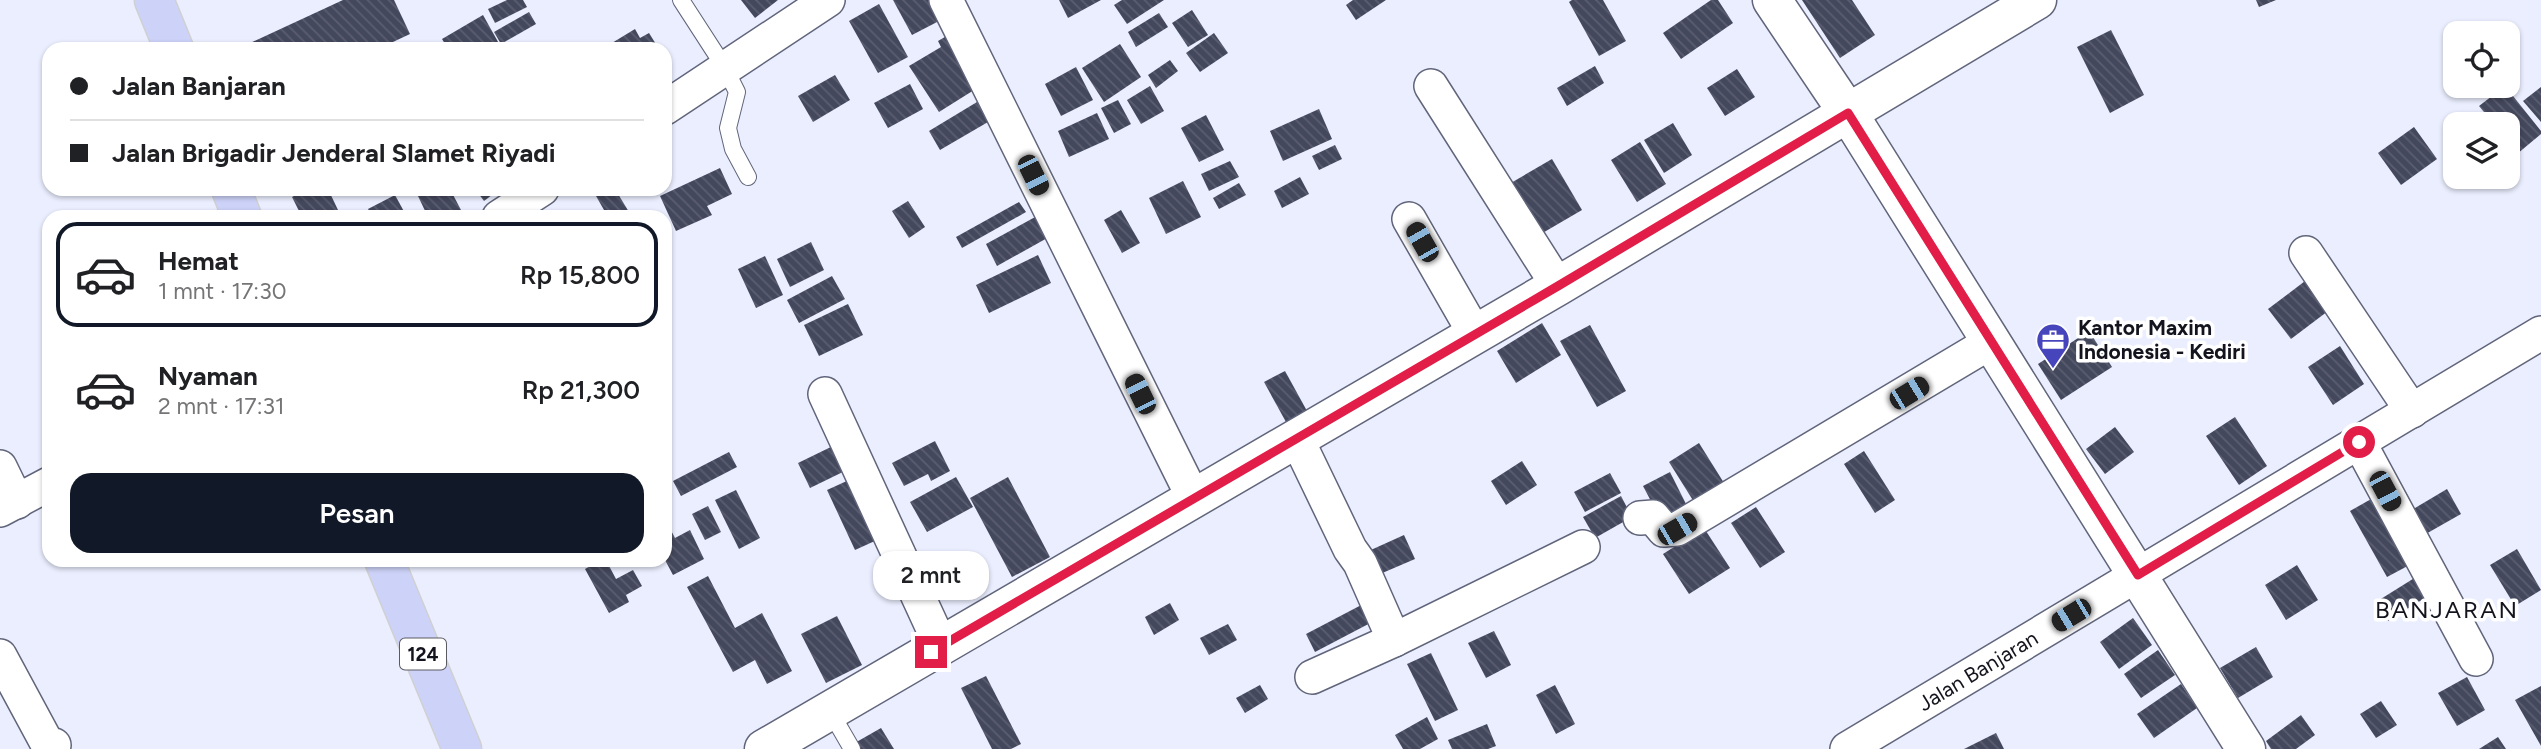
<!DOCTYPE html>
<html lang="id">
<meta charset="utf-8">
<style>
:root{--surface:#fff;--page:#f2f2f2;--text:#202124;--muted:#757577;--line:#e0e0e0;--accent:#111827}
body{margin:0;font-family:Figtree,sans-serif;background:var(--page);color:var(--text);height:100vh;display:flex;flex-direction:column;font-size:26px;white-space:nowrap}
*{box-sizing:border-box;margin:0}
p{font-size:23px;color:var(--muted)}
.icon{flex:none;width:38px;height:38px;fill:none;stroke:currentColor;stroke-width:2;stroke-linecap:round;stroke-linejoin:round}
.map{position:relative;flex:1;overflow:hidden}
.sheet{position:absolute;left:42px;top:210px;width:630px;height:357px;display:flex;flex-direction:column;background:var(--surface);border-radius:21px;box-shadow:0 2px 5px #0004}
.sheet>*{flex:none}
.banner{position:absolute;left:42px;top:42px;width:630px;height:154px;border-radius:21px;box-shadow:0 2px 5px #0004;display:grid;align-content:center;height:154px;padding:0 28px;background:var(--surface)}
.controls{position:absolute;left:2443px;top:21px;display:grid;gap:14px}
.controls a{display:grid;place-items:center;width:77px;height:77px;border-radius:14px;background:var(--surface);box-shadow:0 2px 5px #0004;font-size:35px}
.end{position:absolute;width:32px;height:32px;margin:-16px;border:9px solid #e11d48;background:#fff;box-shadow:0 0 0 4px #fff}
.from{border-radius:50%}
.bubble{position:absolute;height:49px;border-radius:21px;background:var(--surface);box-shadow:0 2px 5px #0004;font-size:23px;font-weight:600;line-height:49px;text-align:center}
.car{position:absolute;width:21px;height:42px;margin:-21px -10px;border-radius:9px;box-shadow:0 0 5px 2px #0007;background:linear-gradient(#222 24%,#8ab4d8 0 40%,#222 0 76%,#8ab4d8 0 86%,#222 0)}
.banner b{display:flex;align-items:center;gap:24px;height:66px;font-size:26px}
.banner b+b{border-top:2px solid var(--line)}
.banner i{width:18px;height:18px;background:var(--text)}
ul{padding:12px 0 0;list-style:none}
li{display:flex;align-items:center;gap:21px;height:105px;margin:0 14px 10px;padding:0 14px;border:4px solid transparent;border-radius:21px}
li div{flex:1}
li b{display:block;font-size:26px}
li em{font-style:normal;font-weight:600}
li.on{border-color:var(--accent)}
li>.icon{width:63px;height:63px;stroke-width:1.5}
.cta{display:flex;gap:14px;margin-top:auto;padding:14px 28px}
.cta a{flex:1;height:80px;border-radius:21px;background:var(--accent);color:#fff;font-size:28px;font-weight:600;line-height:80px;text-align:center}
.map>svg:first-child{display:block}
</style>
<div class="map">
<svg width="2541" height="749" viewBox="0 0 2541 749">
<defs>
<pattern id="building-back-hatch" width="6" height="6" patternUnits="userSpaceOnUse" patternTransform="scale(1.75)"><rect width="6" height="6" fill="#44485d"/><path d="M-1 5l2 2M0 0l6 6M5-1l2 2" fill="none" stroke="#5b5e70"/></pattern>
</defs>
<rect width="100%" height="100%" fill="#eaeefe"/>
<g fill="url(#building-back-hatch)">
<path d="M343 0H394L410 34 378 49H250L248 44Z"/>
<path d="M507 0H523L527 7 495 23 488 9Z"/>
<path d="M741 0H778L755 18Z"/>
<path d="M893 0H928L939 21 912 35Z"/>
<path d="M1059 0H1101L1068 18Z"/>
<path d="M1122 0H1164L1127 24 1114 5Z"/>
<path d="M1353 0H1386L1356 20 1346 5Z"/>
<path d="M1572 0H1603L1626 41 1599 56 1569 2Z"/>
<path d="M1711 0H1718L1733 23 1681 59 1663 33Z"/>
<path d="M1802 0H1852L1875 35 1840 58Z"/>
<path d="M2256 0H2276L2259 7Z"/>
<path d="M879 4 908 57 878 73 849 21Z"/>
<path d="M1192 10 1208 35 1188 47 1172 23Z"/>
<path d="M529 12 536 24 501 44 494 32Z"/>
<path d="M1159 13 1168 27 1136 47 1128 32Z"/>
<path d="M483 15 502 49H448L442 39Z"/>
<path d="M635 29 640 38 649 33 659 49H602Z"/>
<path d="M2111 30 2144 95 2110 113 2077 47Z"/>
<path d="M1214 33 1228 53 1200 72 1186 53Z"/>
<path d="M950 34 982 85 939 112 909 66 941 47 938 41Z"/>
<path d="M1120 44 1141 77 1104 102 1082 68Z"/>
<path d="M1170 60 1178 71 1156 88 1148 75Z"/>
<path d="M1595 66 1604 83 1567 106 1557 88Z"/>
<path d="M1076 67 1093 100 1061 116 1045 84Z"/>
<path d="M1737 69 1755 97 1725 116 1707 88Z"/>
<path d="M835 75 850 100 813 122 798 96Z"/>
<path d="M910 84 923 109 888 128 874 103Z"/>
<path d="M1150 86 1164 111 1141 124 1127 100Z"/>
<path d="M2505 86 2541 131V134L2517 154 2508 142V124H2494L2479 106Z"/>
<path d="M2541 87V122L2523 101Z"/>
<path d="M1118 100 1131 124 1114 133 1101 108Z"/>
<path d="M977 102 988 122 940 150 929 131Z"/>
<path d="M1319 109 1332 139 1283 161 1270 131Z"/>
<path d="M1097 113 1109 139 1069 157 1058 131Z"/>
<path d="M1206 115 1224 150 1199 162 1181 128Z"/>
<path d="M1673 123 1692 155 1664 173 1644 140Z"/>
<path d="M2414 127 2437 159 2401 185 2378 153Z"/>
<path d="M1640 142 1666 184 1637 202 1611 160Z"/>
<path d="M1335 145 1342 159 1319 170 1312 156Z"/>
<path d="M1552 159 1582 210 1534 238 1504 187Z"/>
<path d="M1230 161 1239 177 1209 191 1201 174Z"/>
<path d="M720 168 732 194 707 206 712 215 676 231 660 196Z"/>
<path d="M1300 177 1309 194 1282 208 1274 191Z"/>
<path d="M1183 181 1201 217 1166 234 1149 198Z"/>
<path d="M1239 183 1246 195 1219 209 1213 198Z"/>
<path d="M307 189H328L338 210 324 217H302L292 197Z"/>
<path d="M428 189H450L461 210 447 217H428L417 194Z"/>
<path d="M475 189H500L484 201Z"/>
<path d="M592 189H615L632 217H608Z"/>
<path d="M395 195 407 217H372L368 209Z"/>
<path d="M908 201 925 227 909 238 892 211Z"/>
<path d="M1019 202 1026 212 962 248 956 237Z"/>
<path d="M1121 210 1140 243 1122 253 1104 220Z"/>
<path d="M1037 216 1049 237 997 266 986 244Z"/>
<path d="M811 242 824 270 790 287 777 259Z"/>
<path d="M1038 255 1051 283 989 313 976 285Z"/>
<path d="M765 256 783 295 756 308 738 269Z"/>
<path d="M832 276 845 299 799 323 787 300Z"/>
<path d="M2309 278 2332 308 2291 339 2268 309Z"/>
<path d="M848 304 863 335 819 356 804 325Z"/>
<path d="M1542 323 1561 355 1516 383 1497 351Z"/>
<path d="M1590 325 1626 391 1597 407 1560 341Z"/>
<path d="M2089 331 2112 367 2061 400 2038 364Z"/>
<path d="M2340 346 2364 384 2333 405 2308 367Z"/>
<path d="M1285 371 1307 411 1286 422 1264 382Z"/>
<path d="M2235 417 2267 466 2239 485 2206 436Z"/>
<path d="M2115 427 2134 452 2105 474 2086 449Z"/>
<path d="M935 441 950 471 931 481 928 474 904 486 892 463Z"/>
<path d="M1699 443 1724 483 1694 502 1669 462Z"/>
<path d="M837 444 849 469 810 488 798 463Z"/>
<path d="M1864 451 1895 500 1875 513 1844 464Z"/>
<path d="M729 452 737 467 681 496 673 481Z"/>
<path d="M1522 461 1537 485 1506 505 1491 481Z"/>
<path d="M1670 472 1689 510 1663 524 1643 486Z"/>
<path d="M1610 473 1621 493 1585 512 1574 492Z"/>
<path d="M956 477 973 507 927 532 910 502Z"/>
<path d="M1008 477 1050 557 1012 577 970 498Z"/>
<path d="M849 480 877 540 855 550 827 490Z"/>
<path d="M2447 489 2461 514 2424 535 2410 511Z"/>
<path d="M736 490 760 538 739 549 715 500Z"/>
<path d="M2380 494 2417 561 2387 577 2350 511Z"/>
<path d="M1621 496 1632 517 1595 538 1583 517Z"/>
<path d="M708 506 721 532 705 540 692 514Z"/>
<path d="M1756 507 1785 552 1760 568 1731 523Z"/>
<path d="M665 519 675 538 690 530 704 559 673 575 665 560Z"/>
<path d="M1704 528 1730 568 1689 594 1663 554Z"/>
<path d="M1404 535 1415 559 1373 577 1362 554Z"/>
<path d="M2517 549 2541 590 2515 606 2490 565Z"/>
<path d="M601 560H606L616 579 633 570 642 586 626 595 629 602 609 613 585 569Z"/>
<path d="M2297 565 2318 600 2286 620 2265 585Z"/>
<path d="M708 576 735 628 762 613 792 671 767 684 755 660 733 672 687 587Z"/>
<path d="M2416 577 2428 596 2388 621 2376 602Z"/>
<path d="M1367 602 1376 620 1315 652 1306 634Z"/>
<path d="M1170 603 1179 620 1154 635 1145 617Z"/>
<path d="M837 616 862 665 826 683 801 634Z"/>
<path d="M2133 618 2152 645 2119 669 2100 642Z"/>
<path d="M1228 624 1237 640 1209 655 1200 638Z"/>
<path d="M1494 631 1511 665 1486 678 1468 643Z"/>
<path d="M2256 647 2273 677 2238 698 2220 668Z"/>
<path d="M2158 650 2175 675 2141 698 2124 674Z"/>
<path d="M1431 653 1458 710 1435 721 1407 664Z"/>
<path d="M986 676 1021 744 1011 749H992L961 688Z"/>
<path d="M2467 677 2485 710 2457 726 2438 693Z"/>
<path d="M2181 684 2197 708 2154 738 2137 714Z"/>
<path d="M1260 685 1268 699 1245 713 1236 698Z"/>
<path d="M1555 685 1575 724 1556 734 1536 695Z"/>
<path d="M2541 686V746L2515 700Z"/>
<path d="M2381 701 2397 725 2376 738 2360 714Z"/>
<path d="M2301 715 2315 735 2296 749H2271L2266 741Z"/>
<path d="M1427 717 1438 739 1420 749H1403L1395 735Z"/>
<path d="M1487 724 1496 746 1488 749H1452L1448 740Z"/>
<path d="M881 728 894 749H856L853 744Z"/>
<path d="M1996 733 2004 749H1964Z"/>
<path d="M2498 737 2506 749H2479Z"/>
</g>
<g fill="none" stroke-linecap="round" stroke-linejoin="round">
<g stroke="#61657b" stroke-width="18">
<g id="service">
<path d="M681 0 725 68 737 92 728 128 733 149 748 177"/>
<path d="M830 711 852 749"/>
</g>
</g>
<g stroke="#61657b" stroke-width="36">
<g id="minor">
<path d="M946 0 1194 499"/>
<path d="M1431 86 1558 286"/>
<path d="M665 108 828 0"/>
<path d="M499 217 542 189"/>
<path d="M1409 219 1475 334"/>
<path d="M2306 253 2412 411"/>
<path d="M825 394 941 646"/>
<path d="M1297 439 1350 549 1360 563 1394 640 1312 677"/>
<path d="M2359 442 2476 659"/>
<path d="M0 467 17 502"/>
<path d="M0 510 49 484"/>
<path d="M1640 518 1653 517 1664 530 1677 529 1991 342"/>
<path d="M1394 640 1583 547"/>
<path d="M0 656 48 745H54"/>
<path d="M1847 749 2541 333"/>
</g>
</g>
<g stroke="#61657b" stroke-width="41">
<g id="tertiary">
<path d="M1772 0 1848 113 2246 749"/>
<path d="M764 749 1558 286 2037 0"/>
</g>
</g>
<g stroke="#d0d0d2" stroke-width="41">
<g id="primary">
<path d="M154 0 174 49"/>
<path d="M231 189 242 217"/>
<path d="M384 560 462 749"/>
</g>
</g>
<use href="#service" stroke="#fff" stroke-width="16"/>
<use href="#minor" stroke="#fff" stroke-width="33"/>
<use href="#tertiary" stroke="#fff" stroke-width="38"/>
<use href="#primary" stroke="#cdd3f8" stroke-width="38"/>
</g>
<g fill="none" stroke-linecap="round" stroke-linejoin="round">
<path stroke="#e11d48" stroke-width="9" d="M931 652 1558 286 1848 113 2138 575 2359 442"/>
</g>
<defs>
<g id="office-pin" transform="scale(1.75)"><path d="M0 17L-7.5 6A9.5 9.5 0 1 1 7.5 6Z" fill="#4745bb" stroke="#fff"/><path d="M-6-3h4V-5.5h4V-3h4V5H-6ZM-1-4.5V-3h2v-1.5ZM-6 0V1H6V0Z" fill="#fff"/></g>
</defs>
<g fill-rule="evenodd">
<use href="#office-pin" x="2053" y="340"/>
</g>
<g text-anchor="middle" stroke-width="7" stroke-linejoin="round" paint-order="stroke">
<rect fill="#fff" stroke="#5a5a61" stroke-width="2" x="400" y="638.5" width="46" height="31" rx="5"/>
<g font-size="19" font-weight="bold" fill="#13141d">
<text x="423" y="661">124</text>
</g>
<g font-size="21" font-weight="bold" fill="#13141d" stroke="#fff" text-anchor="start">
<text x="2078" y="335">Kantor Maxim<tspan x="2078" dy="24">Indonesia - Kediri</tspan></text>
</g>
<g font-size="21" fill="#13141d" stroke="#fff">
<text transform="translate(1978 671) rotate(-31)" y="7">Jalan Banjaran</text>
</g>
<g font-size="24" letter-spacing="2" fill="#13141d" stroke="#fff">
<text x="2447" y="618">BANJARAN</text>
</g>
</g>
</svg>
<div class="controls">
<a><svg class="icon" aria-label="locate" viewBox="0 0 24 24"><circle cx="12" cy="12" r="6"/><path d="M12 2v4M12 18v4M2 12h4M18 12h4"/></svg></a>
<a><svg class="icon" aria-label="layers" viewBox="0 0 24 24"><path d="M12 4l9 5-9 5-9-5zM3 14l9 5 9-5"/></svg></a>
</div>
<i class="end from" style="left:2359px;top:442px"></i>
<i class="end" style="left:931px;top:652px"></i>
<div class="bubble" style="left:873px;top:551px;width:116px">2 mnt</div>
<i class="car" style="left:1033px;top:175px;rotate:154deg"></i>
<i class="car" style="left:1422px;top:242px;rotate:330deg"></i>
<i class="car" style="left:1909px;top:393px;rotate:59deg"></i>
<i class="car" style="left:1140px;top:394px;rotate:334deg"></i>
<i class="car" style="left:2385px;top:491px;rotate:152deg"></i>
<i class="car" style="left:1677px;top:529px;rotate:60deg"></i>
<i class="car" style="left:2071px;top:615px;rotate:239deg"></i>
<div class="banner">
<b><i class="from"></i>Jalan Banjaran</b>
<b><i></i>Jalan Brigadir Jenderal Slamet Riyadi</b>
</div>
<section class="sheet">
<ul>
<li class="on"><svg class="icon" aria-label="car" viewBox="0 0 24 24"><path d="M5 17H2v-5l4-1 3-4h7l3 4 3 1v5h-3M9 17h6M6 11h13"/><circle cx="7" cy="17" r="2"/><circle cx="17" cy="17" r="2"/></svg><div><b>Hemat</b><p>1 mnt · 17:30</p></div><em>Rp 15,800</em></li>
<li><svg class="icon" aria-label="car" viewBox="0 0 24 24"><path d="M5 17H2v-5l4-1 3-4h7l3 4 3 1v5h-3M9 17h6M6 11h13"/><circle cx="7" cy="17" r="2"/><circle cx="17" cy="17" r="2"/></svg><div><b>Nyaman</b><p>2 mnt · 17:31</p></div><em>Rp 21,300</em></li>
</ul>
<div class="cta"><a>Pesan</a></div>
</section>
</div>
